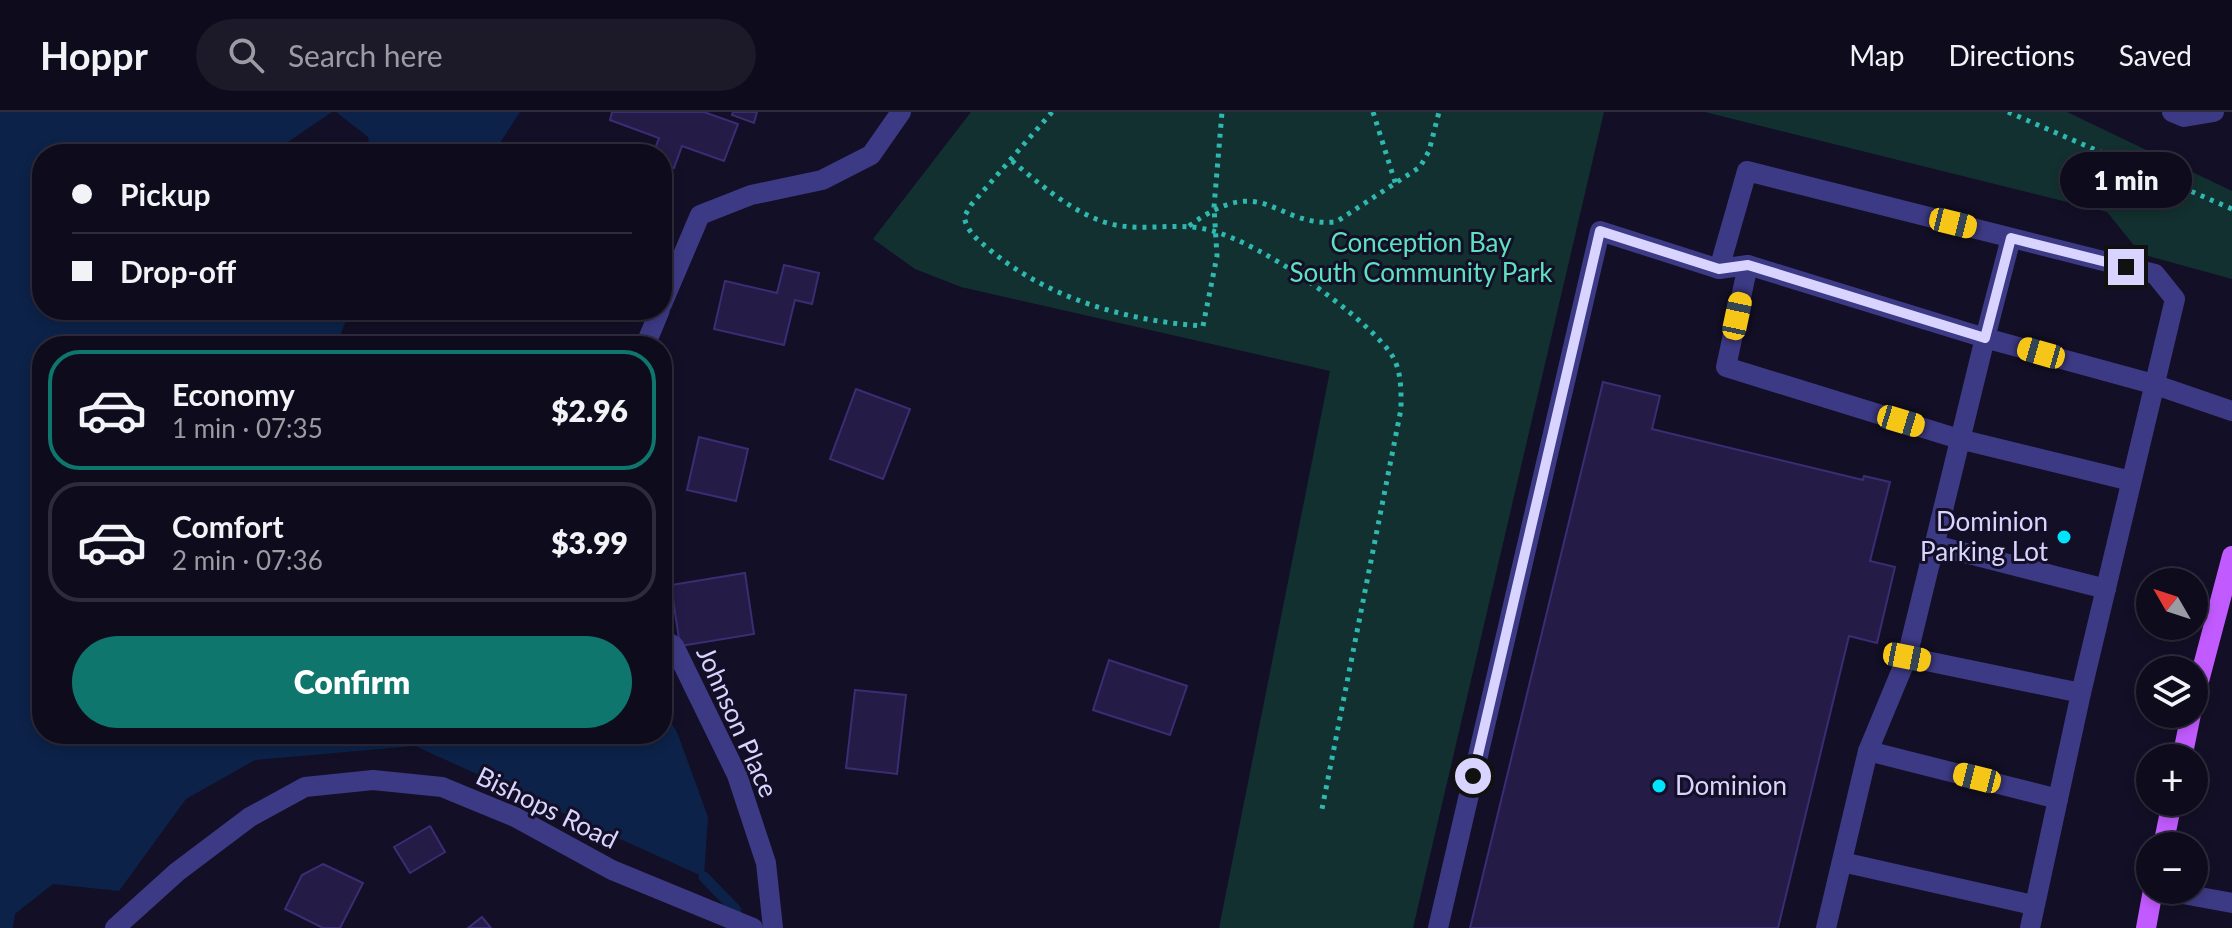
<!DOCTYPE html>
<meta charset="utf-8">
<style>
:root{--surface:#0e0b1c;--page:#1c1929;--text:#f1f3f6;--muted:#9b9ba3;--line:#2e2b3b;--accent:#0f766e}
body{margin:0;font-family:Lato,sans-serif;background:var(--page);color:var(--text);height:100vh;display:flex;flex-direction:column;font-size:30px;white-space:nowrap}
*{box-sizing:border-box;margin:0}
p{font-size:26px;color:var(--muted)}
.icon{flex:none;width:44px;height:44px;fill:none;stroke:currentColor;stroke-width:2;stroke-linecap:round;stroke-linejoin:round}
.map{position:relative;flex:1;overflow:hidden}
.side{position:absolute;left:32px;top:224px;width:640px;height:408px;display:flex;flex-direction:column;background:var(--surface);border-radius:32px;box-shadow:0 4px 12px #0003,0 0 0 2px var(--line)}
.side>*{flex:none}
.guide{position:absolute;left:32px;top:32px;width:640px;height:176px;border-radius:32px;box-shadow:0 4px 12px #0003,0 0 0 2px var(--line);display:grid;align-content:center;height:176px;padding:0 40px;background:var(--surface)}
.needle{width:52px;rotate:309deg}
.controls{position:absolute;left:2136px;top:456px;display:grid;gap:16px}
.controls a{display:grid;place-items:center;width:72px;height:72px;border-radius:50%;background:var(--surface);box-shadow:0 4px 12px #0003,0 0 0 2px var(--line);font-size:40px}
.end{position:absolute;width:36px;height:36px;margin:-18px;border:10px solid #d9d4ff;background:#111;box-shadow:0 0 0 4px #111}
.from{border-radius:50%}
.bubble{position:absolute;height:56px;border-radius:28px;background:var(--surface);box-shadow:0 4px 12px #0003,0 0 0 2px var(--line);font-size:26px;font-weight:800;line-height:56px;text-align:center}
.car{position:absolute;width:24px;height:48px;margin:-24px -12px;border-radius:10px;box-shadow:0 0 6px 2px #0007;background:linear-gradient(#f5c518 24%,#345 0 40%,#f5c518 0 76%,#345 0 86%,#f5c518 0)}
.guide b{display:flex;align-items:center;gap:28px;height:76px;font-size:30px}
.guide b+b{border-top:2px solid var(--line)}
.guide i{width:20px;height:20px;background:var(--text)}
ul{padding:14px 0 0;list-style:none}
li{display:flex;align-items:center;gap:24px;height:120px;margin:0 16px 12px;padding:0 24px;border:4px solid var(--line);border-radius:32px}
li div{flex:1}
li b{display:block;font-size:30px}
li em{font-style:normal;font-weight:800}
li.active{border-color:var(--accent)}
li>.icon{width:72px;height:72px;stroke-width:1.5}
.cta{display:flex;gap:16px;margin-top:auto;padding:16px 40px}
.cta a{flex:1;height:92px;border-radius:48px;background:var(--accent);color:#fff;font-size:32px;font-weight:800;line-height:92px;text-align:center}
header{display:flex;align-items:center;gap:48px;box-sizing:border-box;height:112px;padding:0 40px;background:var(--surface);border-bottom:2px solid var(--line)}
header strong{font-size:38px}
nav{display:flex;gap:44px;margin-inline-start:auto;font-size:28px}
.search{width:560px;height:72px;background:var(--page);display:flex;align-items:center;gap:20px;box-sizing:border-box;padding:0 28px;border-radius:44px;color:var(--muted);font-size:30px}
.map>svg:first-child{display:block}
</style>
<header>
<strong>Hoppr</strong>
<div class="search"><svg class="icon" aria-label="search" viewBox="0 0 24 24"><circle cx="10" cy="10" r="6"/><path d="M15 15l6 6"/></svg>Search here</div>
<nav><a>Map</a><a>Directions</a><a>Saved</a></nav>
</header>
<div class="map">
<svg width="2232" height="816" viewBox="0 0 2232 816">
<rect width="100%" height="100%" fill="#130f26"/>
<g fill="#12302f">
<path d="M971 0H1604L1413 816H1219L1330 259 961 175 915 157 873 127Z"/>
<path d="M1705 0H2067L2232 79V167L2141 142 2107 100Z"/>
</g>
<g fill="#0c2248">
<path d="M0 0H332L279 36 283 42H42V198H350L336 234H42V622H662V596L677 620 708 705 704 765 415 634 255 648 186 687 119 779 53 772 15 802 13 816H0Z"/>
<path d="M336 0H520L493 42H371L368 25Z"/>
</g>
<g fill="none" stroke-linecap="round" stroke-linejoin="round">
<path stroke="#0c2248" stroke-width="11" d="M704 765 736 798"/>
</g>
<g fill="#241b47" stroke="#3b2d73" stroke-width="2">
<path d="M612 0H704L738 12 724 49 682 34 674 56 662 52V42H653L659 26 610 8Z"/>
<path d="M733 0H757L754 11 732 3Z"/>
<path d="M784 153 819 161 812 192 795 188 784 233 714 217 725 169 777 181Z"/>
<path d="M1603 270 1660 284 1652 317 1863 368 1864 364 1890 370 1870 449 1895 455 1877 531 1849 524 1778 816H1470Z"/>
<path d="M856 277 910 297 883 367 830 347Z"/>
<path d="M699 325 748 337 736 389 687 378Z"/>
<path d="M745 461 754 522 680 534 671 473Z"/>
<path d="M1109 548 1187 574 1170 623 1093 598Z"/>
<path d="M855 578 906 583 897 662 846 656Z"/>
<path d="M430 714 445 740 410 761 394 735Z"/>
<path d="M323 752 363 771 340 816H323L285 797 302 763Z"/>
<path d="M482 805 491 816H468Z"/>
</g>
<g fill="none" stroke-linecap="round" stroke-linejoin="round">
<g stroke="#2fb8b0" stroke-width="5" stroke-dasharray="4 6" stroke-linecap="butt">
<path d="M1052 0 971 93 964 105C968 121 977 127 990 138 1049 187 1127 209 1203 214L1217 144 1214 95 1222 0"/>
<path d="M1373 0 1396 73"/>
<path d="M2008 0 2232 97"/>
<path d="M1012 49C1040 72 1069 98 1104 110 1140 122 1177 108 1213 119 1263 133 1357 198 1389 239 1402 256 1401 277 1401 297L1321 702"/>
<path d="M1189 114C1265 58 1273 115 1336 110L1420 55 1429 39 1439 0"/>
</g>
<g stroke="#3d3a85" stroke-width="20">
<path d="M2172 0 2184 5 2214 0"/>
<path d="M1748 153 1726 255 1959 327 2131 369"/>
<path d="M1719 157 1747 59 2155 162 2175 187 2081 581 2030 816"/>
<path d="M1934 433 2106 477"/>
<path d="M1907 545 2081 581"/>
<path d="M1868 639 2058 687"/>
<path d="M1842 750 2033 793"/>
<path d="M2161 778 2232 791"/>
<path d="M1438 816 1600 119 1719 157 1748 153 1985 226 2011 126"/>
<path d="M1826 816 1868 639 1907 545 1985 226 2153 272 2232 299"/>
</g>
<g stroke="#3d3a85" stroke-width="20">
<path d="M662 192 700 103 751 83 822 68 871 43 901 0"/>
<path d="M645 234 660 198"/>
<path d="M662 526 674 534 737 663 766 751 773 816"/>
<path d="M115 816 177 760 250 705 305 675 373 668 442 675 515 705 612 758 753 816"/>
</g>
<g stroke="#c25bff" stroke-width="20">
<path d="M2194 588 2232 444"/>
<path d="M2182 646 2191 602"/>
<path d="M2163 734 2172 690"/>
<path d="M2146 816 2153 778"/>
</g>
</g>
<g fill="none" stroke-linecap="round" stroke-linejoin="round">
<path stroke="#d9d4ff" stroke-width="10" d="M1473 664 1600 119 1719 157 1748 153 1985 226 2011 126 2126 155"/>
</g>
<g fill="#00e5ff" stroke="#130f26" stroke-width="3">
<circle cx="2064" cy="425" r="8"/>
<circle cx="1659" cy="674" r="8"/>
</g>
<g text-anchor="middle" stroke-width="6" stroke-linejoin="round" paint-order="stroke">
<g font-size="26" fill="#5fe0c0" stroke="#130f26">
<text x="1421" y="140">Conception Bay<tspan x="1421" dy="30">South Community Park</tspan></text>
</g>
<g font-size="26" fill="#d9d4ff" stroke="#130f26" text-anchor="end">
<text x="2048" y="419">Dominion<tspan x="2048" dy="30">Parking Lot</tspan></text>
<text x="1675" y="683" text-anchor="start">Dominion</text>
</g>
<g font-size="26" fill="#d9d4ff" stroke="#130f26">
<text transform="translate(737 610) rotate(66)" y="9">Johnson Place</text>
<text transform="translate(547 696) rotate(26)" y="9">Bishops Road</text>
</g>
</g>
</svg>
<div class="controls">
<a><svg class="needle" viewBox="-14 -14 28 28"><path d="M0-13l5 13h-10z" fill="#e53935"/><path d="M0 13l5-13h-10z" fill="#9b9ba3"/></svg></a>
<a><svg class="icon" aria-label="layers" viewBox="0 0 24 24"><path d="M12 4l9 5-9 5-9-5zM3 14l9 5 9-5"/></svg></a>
<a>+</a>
<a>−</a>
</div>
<i class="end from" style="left:1473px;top:664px"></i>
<i class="end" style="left:2126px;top:155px"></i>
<div class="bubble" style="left:2060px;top:40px;width:132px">1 min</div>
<i class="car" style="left:1953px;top:111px;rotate:104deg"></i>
<i class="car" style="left:1737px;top:204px;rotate:12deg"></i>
<i class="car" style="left:2041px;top:241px;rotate:286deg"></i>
<i class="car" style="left:1901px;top:309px;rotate:107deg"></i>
<i class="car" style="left:1907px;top:545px;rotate:101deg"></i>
<i class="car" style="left:1977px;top:666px;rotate:284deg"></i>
<div class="guide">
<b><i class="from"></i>Pickup</b>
<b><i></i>Drop-off</b>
</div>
<section class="side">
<ul>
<li class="active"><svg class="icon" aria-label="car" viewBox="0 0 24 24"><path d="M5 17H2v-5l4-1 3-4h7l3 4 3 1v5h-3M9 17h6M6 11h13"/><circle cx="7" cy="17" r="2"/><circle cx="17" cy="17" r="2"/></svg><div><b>Economy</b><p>1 min · 07:35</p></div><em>$2.96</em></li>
<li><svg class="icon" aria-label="car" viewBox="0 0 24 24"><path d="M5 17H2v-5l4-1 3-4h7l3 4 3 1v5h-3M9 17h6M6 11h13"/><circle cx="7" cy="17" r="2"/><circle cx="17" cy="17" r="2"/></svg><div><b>Comfort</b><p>2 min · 07:36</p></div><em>$3.99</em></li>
</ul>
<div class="cta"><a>Confirm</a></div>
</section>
</div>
